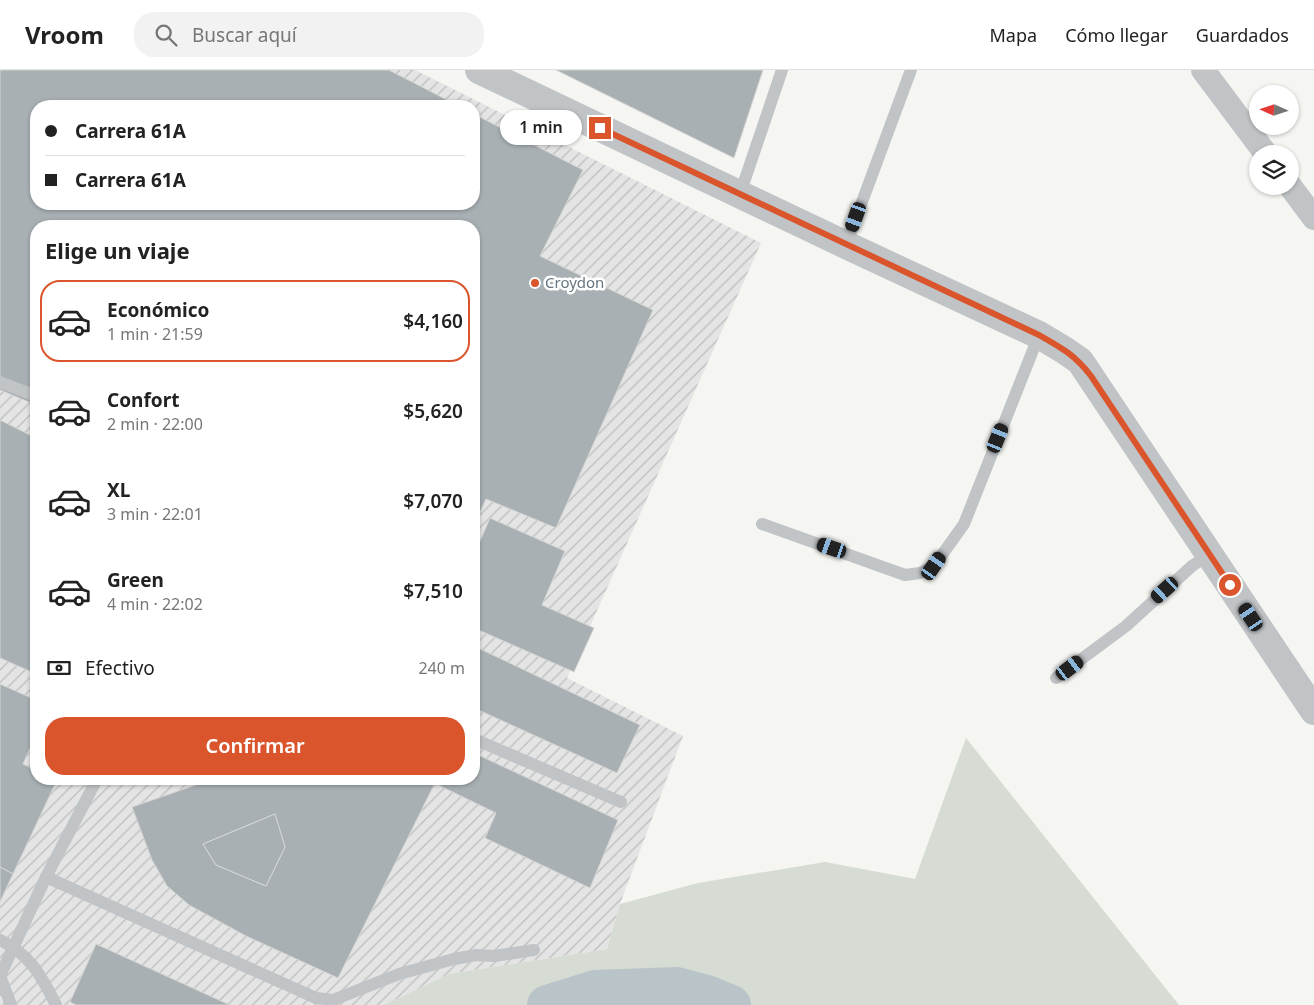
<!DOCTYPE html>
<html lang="es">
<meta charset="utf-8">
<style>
:root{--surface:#fff;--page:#f2f2f2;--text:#222;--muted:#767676;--line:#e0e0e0;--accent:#da542c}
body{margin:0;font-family:"Noto Sans",sans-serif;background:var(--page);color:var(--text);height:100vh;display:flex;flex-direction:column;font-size:19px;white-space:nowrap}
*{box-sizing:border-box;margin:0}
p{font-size:16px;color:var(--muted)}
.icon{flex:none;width:28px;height:28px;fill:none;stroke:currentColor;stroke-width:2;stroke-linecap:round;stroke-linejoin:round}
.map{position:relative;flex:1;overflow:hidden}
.side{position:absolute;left:30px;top:150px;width:450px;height:565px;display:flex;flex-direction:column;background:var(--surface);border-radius:20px;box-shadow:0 1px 4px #0004}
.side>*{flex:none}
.hud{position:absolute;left:30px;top:30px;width:450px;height:110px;border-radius:20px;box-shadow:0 1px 4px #0004;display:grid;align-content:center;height:110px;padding:0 15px;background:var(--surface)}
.needle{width:32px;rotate:273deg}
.controls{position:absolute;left:1249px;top:15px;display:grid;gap:10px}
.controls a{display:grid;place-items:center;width:50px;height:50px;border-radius:50%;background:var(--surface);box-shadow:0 1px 4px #0004;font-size:25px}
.end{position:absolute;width:22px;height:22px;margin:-11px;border:6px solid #da542c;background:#fff;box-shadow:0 0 0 2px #fff}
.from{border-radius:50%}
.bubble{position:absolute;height:35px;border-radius:18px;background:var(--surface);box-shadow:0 1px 4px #0004;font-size:16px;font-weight:600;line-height:35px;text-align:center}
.car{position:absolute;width:15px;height:30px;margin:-15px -8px;border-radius:6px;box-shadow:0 0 4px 1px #0007;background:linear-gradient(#222 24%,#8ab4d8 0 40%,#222 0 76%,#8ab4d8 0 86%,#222 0)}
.hud b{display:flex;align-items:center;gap:18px;height:48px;font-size:19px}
.hud b+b{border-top:1px solid var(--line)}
.hud i{width:12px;height:12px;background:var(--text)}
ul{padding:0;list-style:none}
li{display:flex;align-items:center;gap:15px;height:82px;margin:0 10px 8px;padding:0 5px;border:2px solid transparent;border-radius:20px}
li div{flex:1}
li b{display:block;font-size:19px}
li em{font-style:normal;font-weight:600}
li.on{border-color:var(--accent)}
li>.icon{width:45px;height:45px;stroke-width:1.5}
h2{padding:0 15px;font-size:22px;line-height:60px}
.pay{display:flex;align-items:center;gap:12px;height:55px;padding:0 15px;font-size:19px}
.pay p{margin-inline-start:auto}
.action{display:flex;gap:10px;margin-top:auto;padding:10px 15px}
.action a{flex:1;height:58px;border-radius:20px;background:var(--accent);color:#fff;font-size:20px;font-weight:600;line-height:58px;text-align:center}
header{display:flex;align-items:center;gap:30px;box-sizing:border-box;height:70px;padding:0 25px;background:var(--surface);border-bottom:1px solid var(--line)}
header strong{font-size:24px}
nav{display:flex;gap:28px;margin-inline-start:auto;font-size:18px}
.search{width:350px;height:45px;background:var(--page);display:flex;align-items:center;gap:12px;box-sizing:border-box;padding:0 18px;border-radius:20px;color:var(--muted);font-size:19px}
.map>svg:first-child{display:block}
</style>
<header>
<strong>Vroom</strong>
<div class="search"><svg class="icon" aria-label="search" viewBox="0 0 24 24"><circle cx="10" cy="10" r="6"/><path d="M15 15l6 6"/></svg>Buscar aquí</div>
<nav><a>Mapa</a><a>Cómo llegar</a><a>Guardados</a></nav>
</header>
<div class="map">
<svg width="1314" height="935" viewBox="0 0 1314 935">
<defs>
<pattern id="industrial-furrows" width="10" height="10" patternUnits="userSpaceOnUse" patternTransform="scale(1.25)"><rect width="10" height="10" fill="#e3e4e3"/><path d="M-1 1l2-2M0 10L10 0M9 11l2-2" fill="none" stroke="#bcbdbd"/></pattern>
</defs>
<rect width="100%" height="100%" fill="#f5f5f2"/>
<path fill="url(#industrial-furrows)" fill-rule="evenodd" d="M0 0H415L761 173 567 608 683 666 620 834 607 879 449 904 384 935H0ZM36 36H474V134H36ZM36 156H474V709H36Z"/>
<path fill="#d6dcd3" d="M966 668 1179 935H384L449 904 607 879 620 834 698 813 825 792 915 809Z"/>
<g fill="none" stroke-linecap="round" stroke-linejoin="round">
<path stroke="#b8c4c8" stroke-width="40" d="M547 935 595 920 677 917 707 925 731 935"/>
</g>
<g fill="#a8b0b4" stroke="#d6d6d4" fill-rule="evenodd">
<path d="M0 0H389L459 36H36V134H474V44L583 100 540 186 653 240 556 458 486 429 474 456V156H36V335L0 320Z"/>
<path d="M556 0H763L734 88Z"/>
<path d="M0 350 36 368V604L0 588Z"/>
<path d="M490 448 565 481 542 535 594 558 574 602 474 558V485Z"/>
<path d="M474 576 640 655 617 703 474 638Z"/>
<path d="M0 614 36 630V665L23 694 36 700V709L57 710 13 804 0 797Z"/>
<path d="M474 683 618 750 590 818 485 768 496 743 434 713 437 709H474Z"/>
<path d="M213 709H437L338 908 246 866 189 835 167 816 152 790 132 737ZM275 744 285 777 266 816 216 795 203 774Z"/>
<path d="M275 744 285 777 266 816 216 795 203 774Z"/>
<path d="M0 797 13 804 0 832Z"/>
<path d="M96 874 230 935H76L70 932Z"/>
</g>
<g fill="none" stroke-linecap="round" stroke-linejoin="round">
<g stroke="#c0c4c7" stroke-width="12">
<path d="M740 124 782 0"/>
<path d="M846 175 911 0"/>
<path d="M0 312 36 326"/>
<path d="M762 454 905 505 920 503 934 496 964 454 1039 265"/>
<path d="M1056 608 1126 556 1192 496 1210 484"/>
<path d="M474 669 621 732"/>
<path d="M46 807 316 928 333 930 399 904 454 889 476 885 494 886 534 880"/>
<path d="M0 870C30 884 42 907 56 935"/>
<path d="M11 935 0 906 46 807 97 709"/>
</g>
<g stroke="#c0c4c7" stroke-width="24">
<path d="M1203 0 1266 84"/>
<path d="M1290 116 1314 148"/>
</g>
<path stroke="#c0c4c7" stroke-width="28" d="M479 0 846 175 1039 265 1064 280 1080 291 1314 641"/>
</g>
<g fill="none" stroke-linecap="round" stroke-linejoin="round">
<path stroke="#da542c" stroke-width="6" d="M600 58 1039 265C1062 278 1075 285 1091 306L1230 515"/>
</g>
<circle fill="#da542c" stroke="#fff" stroke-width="2" cx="535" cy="213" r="5"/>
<g text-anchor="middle" stroke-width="5" stroke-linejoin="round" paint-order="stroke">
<g font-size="15" fill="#657581" stroke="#fff" text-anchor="start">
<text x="545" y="218">Croydon</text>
</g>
</g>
</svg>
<div class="controls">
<a><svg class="needle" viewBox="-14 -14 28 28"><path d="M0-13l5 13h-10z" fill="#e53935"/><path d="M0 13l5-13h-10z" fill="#767676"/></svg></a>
<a><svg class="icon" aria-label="layers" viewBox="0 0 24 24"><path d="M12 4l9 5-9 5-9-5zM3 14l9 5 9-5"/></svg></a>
</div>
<i class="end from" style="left:1230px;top:515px"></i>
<i class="end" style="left:600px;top:58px"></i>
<div class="bubble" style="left:500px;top:40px;width:82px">1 min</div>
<i class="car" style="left:856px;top:147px;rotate:200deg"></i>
<i class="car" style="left:998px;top:368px;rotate:22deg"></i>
<i class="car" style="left:832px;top:478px;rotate:289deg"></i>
<i class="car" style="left:934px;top:496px;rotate:35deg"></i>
<i class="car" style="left:1165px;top:520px;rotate:228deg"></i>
<i class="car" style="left:1251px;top:547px;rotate:326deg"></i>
<i class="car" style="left:1070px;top:598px;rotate:53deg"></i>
<div class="hud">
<b><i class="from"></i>Carrera 61A</b>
<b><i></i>Carrera 61A</b>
</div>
<section class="side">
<h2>Elige un viaje</h2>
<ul>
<li class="on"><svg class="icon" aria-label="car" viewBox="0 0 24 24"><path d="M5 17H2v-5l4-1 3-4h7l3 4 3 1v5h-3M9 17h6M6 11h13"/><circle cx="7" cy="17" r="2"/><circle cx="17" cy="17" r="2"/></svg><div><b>Económico</b><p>1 min · 21:59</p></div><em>$4,160</em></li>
<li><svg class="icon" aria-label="car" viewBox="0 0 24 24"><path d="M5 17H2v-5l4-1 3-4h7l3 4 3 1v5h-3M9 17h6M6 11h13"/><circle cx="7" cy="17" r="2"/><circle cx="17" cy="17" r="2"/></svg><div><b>Confort</b><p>2 min · 22:00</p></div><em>$5,620</em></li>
<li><svg class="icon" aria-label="car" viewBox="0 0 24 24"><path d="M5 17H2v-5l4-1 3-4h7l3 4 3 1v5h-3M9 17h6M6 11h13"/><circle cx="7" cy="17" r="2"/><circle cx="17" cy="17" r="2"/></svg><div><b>XL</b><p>3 min · 22:01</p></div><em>$7,070</em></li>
<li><svg class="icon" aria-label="car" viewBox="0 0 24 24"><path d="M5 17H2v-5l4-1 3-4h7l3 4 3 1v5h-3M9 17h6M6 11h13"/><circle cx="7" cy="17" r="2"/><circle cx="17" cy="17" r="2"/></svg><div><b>Green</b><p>4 min · 22:02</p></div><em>$7,510</em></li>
</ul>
<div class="pay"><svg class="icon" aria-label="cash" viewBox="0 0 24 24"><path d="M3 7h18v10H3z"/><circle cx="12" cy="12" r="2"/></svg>Efectivo<p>240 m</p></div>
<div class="action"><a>Confirmar</a></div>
</section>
</div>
